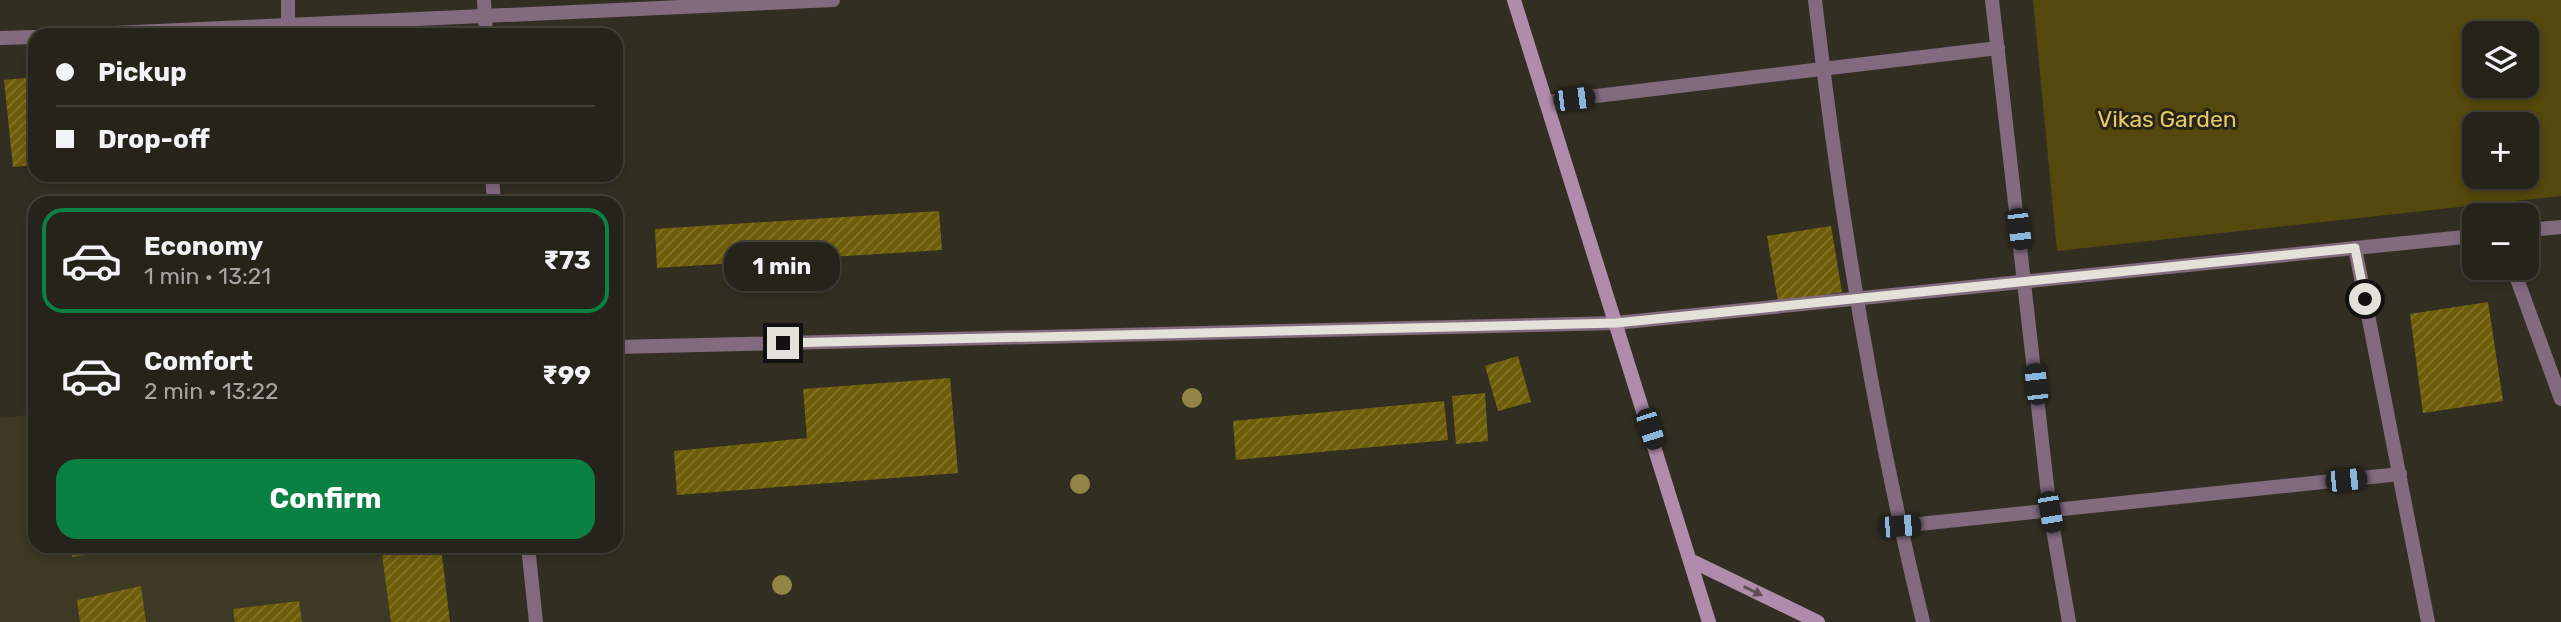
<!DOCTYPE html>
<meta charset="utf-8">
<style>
:root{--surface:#26231a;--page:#322f27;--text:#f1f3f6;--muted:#a4a4a2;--line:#424039;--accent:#0b8043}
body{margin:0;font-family:Rubik,sans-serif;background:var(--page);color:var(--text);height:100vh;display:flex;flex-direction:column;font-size:26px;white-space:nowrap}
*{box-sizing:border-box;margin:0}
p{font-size:23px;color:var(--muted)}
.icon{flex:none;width:38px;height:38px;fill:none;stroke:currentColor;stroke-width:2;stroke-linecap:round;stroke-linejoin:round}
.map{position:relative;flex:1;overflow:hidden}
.panel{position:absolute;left:28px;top:196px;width:595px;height:357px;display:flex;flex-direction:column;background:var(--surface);border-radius:21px;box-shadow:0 4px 10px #0003,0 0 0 2px var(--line)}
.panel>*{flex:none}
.guide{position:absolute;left:28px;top:28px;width:595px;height:154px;border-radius:21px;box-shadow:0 4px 10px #0003,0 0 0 2px var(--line);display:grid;align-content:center;height:154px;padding:0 28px;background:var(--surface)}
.tools{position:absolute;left:2462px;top:21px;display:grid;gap:14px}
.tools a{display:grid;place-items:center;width:77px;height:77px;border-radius:14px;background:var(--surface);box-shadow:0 4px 10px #0003,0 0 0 2px var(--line);font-size:35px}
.end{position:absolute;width:32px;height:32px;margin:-16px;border:9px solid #e3e1d9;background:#111;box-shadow:0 0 0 4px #111}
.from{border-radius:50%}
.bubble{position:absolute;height:49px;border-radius:21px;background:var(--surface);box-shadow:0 4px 10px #0003,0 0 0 2px var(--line);font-size:23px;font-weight:700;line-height:49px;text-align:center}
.car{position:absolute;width:21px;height:42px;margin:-21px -10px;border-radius:9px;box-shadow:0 0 5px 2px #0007;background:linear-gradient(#222 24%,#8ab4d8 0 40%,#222 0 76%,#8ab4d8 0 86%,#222 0)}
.guide b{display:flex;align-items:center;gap:24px;height:66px;font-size:26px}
.guide b+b{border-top:2px solid var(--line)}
.guide i{width:18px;height:18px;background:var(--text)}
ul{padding:12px 0 0;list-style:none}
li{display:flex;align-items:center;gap:21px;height:105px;margin:0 14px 10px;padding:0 14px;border:4px solid transparent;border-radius:21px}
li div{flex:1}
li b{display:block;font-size:26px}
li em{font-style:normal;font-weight:700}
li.active{border-color:var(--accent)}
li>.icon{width:63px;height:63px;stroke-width:1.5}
.cta{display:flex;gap:14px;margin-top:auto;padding:14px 28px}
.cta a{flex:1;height:80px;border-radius:21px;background:var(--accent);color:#fff;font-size:28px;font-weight:700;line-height:80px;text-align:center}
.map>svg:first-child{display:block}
</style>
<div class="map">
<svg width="2561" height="622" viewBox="0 0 2561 622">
<defs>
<pattern id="building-hatch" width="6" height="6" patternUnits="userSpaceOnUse" patternTransform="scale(1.75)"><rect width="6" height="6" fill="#6e5d08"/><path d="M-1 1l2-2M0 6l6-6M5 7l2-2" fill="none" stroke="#83742b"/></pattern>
</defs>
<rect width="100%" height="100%" fill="#322f22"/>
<path fill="#3d3925" d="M35 414V546H419L429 622H0V418Z"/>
<path fill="#54480c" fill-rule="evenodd" d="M2033 0H2561V196L2057 251ZM2474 33H2527V86H2474ZM2474 124H2527V177H2474Z"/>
<g fill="url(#building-hatch)">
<path d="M35 77V165L13 167 4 80Z"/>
<path d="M939 211 942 250 657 268 655 229Z"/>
<path d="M1831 226 1842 292 1778 302 1767 236Z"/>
<path d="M2488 302 2503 401 2423 413 2410 314Z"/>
<path d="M1518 356 1531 402 1498 411 1485 366Z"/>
<path d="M950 378 958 473 677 495 674 451 807 438 803 389Z"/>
<path d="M1485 393 1488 441 1456 444 1452 396Z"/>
<path d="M1444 401 1448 440 1236 460 1233 421Z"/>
<path d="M70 546H129V549L72 557Z"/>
<path d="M441 547 450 622H391L382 554Z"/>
<path d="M141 586 146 622H80L77 600Z"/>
<path d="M299 601 302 622H235L233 609Z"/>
</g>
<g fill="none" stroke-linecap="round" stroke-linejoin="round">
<g stroke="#826a7f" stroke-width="14">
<path d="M484 0 486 35"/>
<path d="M1815 0C1839 209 1873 418 1923 622"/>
<path d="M1992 0 2050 512 2069 622"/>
<path d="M288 24V0"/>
<path d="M70 35 833 0"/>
<path d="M0 38 35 37"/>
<path d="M1546 102 1998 48"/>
<path d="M492 175 494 203"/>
<path d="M2527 230 2561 227"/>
<path d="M2355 248 2428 622"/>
<path d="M2513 268 2561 399"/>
<path d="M616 347 1616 323 2474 236"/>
<path d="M1900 526 2400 474"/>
<path d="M528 546 536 622"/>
</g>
<g stroke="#b18bac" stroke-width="14">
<path d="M1514 0 1709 622"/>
<path d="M1692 561 1818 622"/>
</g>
</g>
<g fill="#938546">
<circle cx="1192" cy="398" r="10"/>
<circle cx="1080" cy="484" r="10"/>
<circle cx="782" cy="585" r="10"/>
</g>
<defs><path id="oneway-solid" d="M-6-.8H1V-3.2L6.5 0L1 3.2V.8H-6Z" transform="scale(1.75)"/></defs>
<use fill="#5f4e53" href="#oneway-solid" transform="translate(1753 591) rotate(26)"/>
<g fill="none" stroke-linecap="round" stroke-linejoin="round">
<path stroke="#e3e1d9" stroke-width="9" d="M783 343 1616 323 2355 248 2365 299"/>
</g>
<g text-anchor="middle" stroke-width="6" stroke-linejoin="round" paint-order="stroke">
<g font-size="23" fill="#e3cb64" stroke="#282518">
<text x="2167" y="127">Vikas Garden</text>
</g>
</g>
</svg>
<div class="tools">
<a><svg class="icon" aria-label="layers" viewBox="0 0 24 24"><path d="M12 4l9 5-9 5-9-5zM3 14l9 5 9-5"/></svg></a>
<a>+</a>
<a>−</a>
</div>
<i class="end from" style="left:2365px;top:299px"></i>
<i class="end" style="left:783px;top:343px"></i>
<div class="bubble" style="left:724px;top:242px;width:116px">1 min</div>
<i class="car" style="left:1574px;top:99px;rotate:83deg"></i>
<i class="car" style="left:2019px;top:229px;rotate:173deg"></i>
<i class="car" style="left:2036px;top:384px;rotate:354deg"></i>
<i class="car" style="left:1650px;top:429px;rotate:162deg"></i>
<i class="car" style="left:2346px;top:480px;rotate:84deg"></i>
<i class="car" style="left:2050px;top:512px;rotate:170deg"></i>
<i class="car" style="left:1900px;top:526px;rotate:85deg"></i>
<div class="guide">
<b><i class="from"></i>Pickup</b>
<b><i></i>Drop-off</b>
</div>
<section class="panel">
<ul>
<li class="active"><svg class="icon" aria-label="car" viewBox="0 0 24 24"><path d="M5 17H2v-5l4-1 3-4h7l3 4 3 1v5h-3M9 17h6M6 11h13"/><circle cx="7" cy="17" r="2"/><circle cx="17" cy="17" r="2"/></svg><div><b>Economy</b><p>1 min · 13:21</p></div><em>₹73</em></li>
<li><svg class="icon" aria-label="car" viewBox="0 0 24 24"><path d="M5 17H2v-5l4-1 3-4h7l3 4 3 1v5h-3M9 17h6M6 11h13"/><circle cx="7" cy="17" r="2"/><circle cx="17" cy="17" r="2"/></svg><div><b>Comfort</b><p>2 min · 13:22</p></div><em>₹99</em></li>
</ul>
<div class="cta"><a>Confirm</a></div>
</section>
</div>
